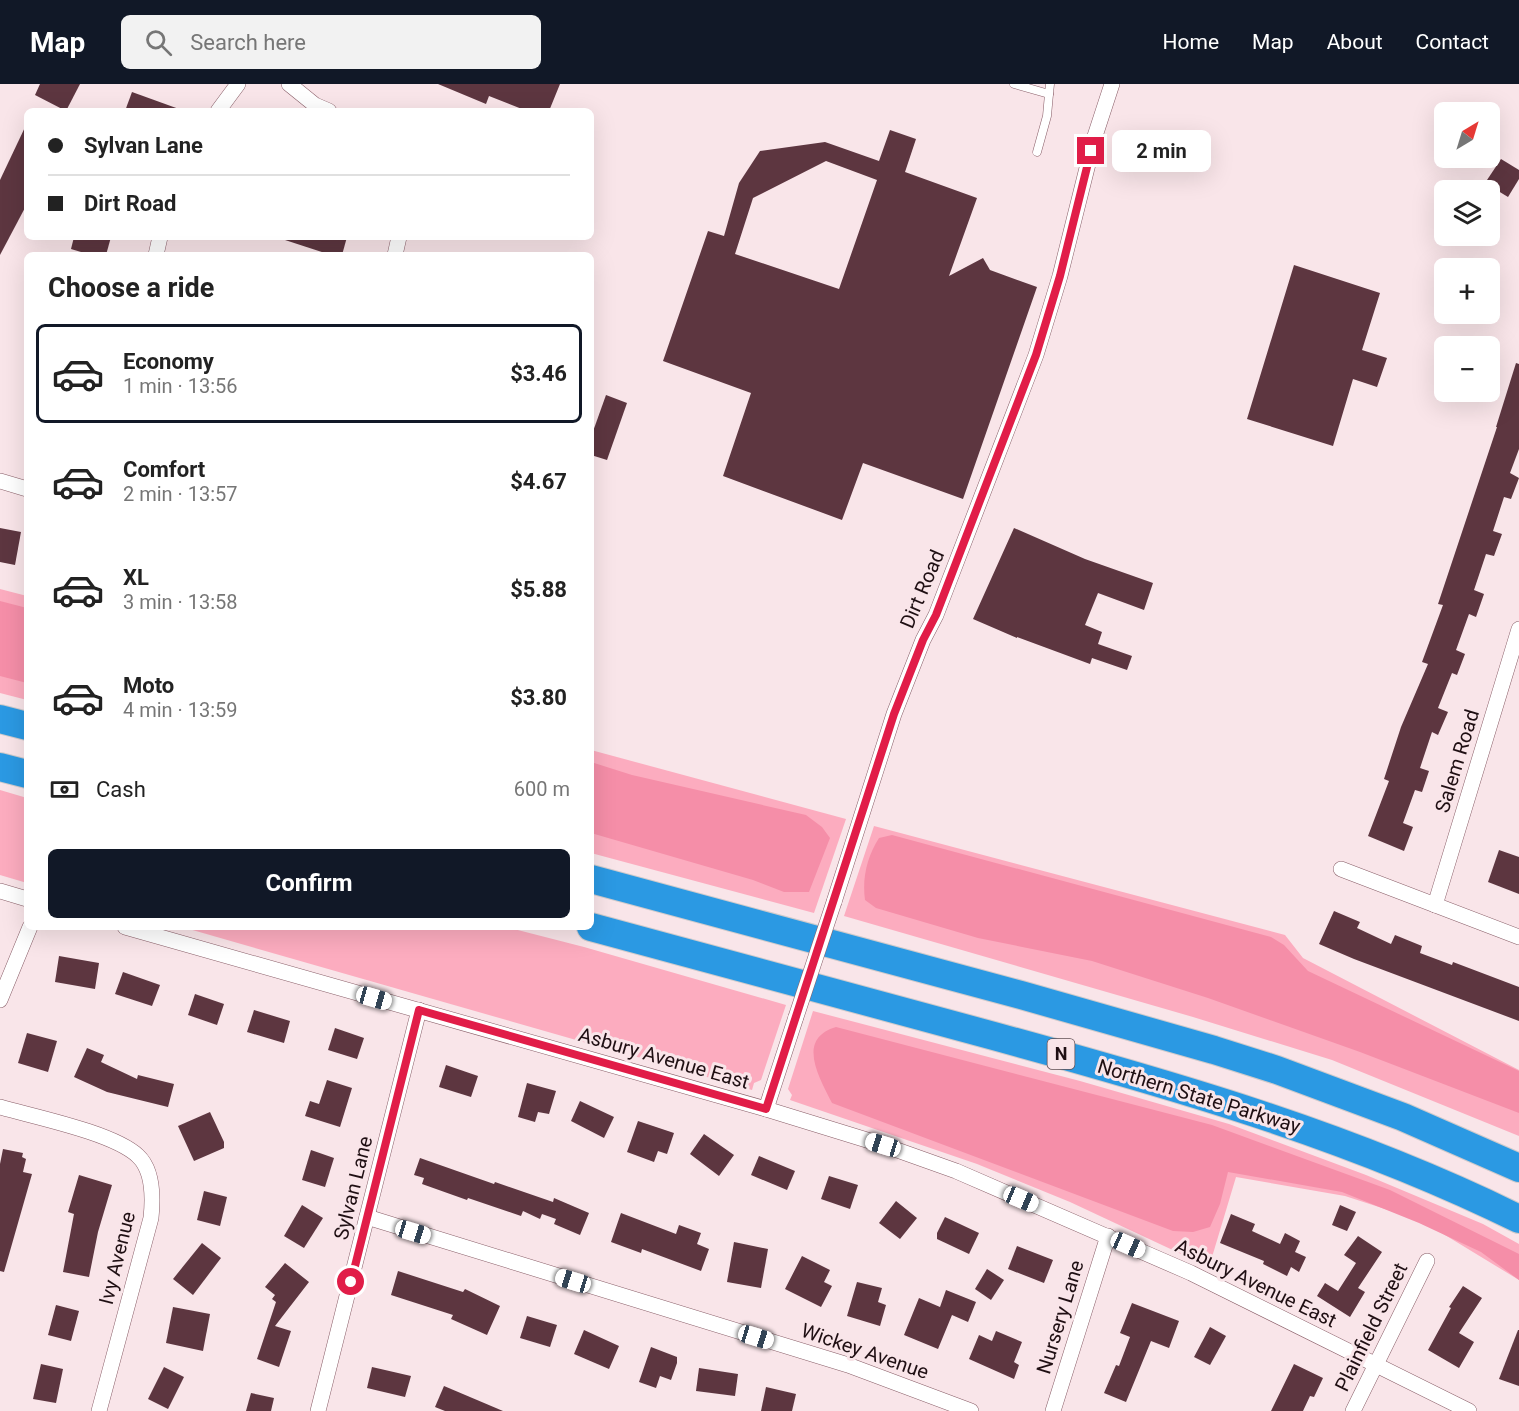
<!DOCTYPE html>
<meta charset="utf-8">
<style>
:root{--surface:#fff;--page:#f2f2f2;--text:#222;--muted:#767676;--line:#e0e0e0;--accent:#111827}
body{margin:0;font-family:Roboto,sans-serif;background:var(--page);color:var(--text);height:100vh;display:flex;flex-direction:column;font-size:22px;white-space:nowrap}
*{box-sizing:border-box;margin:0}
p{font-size:20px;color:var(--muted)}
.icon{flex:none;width:33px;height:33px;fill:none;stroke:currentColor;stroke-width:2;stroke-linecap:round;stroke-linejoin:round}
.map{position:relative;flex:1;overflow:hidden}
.details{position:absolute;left:24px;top:168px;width:570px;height:678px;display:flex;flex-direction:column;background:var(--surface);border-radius:9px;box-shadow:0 6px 24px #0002}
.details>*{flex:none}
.banner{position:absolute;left:24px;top:24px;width:570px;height:132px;border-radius:9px;box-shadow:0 6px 24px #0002;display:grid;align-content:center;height:132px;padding:0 24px;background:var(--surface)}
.needle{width:39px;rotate:38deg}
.controls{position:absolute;left:1434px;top:18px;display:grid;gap:12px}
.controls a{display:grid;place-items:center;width:66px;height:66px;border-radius:9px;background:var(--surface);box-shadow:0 6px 24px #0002;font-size:30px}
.end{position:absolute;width:27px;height:27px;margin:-14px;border:8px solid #e11d48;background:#fff;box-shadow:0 0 0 3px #fff}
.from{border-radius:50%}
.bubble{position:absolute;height:42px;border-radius:9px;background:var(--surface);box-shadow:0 6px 24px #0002;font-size:20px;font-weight:700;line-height:42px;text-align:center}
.car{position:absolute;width:18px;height:36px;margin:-18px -9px;border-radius:8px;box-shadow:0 0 4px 2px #0007;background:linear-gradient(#fff 24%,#345 0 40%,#fff 0 76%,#345 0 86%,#fff 0)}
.banner b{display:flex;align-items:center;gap:21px;height:57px;font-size:22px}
.banner b+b{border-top:2px solid var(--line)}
.banner i{width:15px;height:15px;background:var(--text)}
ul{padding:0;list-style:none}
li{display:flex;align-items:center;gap:18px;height:99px;margin:0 12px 9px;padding:0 12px;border:3px solid transparent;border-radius:9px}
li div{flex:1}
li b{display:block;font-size:22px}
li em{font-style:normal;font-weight:700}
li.current{border-color:var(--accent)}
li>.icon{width:54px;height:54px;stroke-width:1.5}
h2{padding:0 24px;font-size:27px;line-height:72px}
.pay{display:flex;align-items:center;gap:15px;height:66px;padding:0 24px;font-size:22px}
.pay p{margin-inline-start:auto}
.action{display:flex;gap:12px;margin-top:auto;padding:12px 24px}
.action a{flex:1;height:69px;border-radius:9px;background:var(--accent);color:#fff;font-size:24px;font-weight:700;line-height:69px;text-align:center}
header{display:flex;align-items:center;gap:36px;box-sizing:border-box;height:84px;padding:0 30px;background:var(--accent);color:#fff}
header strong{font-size:28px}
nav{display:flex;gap:33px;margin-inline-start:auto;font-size:21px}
.search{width:420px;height:54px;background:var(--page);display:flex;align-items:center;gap:15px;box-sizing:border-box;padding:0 21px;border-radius:9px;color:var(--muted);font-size:22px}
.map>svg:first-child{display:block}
</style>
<header>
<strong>Map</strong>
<div class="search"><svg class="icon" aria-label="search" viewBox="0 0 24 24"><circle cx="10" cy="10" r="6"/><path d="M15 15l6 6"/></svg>Search here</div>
<nav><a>Home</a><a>Map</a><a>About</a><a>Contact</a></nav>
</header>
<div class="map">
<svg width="1519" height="1327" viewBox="0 0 1519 1327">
<rect width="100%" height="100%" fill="#f9e5e9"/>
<g fill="#fcacbf">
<path d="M0 505 27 512V616L0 609Z"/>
<path d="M591 666 846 735 814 829 591 769Z"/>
<path d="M0 706 27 714V799L0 791Z"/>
<path d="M874 742 1285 851 1303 874 1519 986V1052L1332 976 1193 933 844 832Z"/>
<path d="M182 843H506L584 863 786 921 761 996 754 999 752 1006 634 972 631 965 624 963 618 968Z"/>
<path d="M813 927 1080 997 1229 1040 1366 1091 1483 1140 1519 1160V1196L1422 1137 1345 1112 1236 1093 1209 1183 1070 1118 977 1080 790 1016 792 1011 788 1005Z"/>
</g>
<g fill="#f58ea8">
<path d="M0 517 27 524V599L0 592Z"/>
<path d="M591 678 632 691 806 731 822 743 830 754 809 808H784L753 796 591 749Z"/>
<path d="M892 751 1271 853 1284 861 1308 887 1519 987V1029L1360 968 1208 914 1092 877 978 854 876 824 865 816C862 794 867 773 879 754Z"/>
<path d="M836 943 1212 1041 1390 1106 1519 1170V1196L1481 1168 1419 1139 1342 1108 1228 1088 1220 1120 1210 1143 1193 1148 1173 1147 832 1019C819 993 796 955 836 943Z"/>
</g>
<g fill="#5d3640" fill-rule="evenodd">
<path d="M40 0H80L66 27 35 11Z"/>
<path d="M438 0H560L549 27H527L489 12 486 20Z"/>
<path d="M132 8 179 25 178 27H125Z"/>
<path d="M27 39V120L0 171V96Z"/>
<path d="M890 46 916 55 905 88 977 114 949 192 983 174 990 186 1037 203 963 415 863 379 842 436 723 392 751 309 663 277 708 147 724 152 739 99 760 67 825 58 879 77ZM826 77 877 96 839 205 735 170 753 114Z"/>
<path d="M1501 75 1519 86V95L1508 113 1485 99Z"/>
<path d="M74 153H111L106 171H91L71 165Z"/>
<path d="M285 153H347L342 171H331L285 156Z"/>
<path d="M1294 181 1380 209 1362 266 1387 274 1377 303 1353 295 1333 362 1247 335Z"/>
<path d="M1516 279 1519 280V365L1510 389 1519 394 1511 415 1504 413 1493 447 1502 450 1494 472 1486 470 1474 506 1484 510 1476 533 1469 530 1456 566 1465 570 1457 591 1452 589 1438 624 1448 628 1438 651 1432 648 1420 684 1429 687 1422 708 1415 706 1403 739 1413 743 1404 767 1368 752 1389 697 1384 695 1401 643 1428 580 1422 578 1443 521 1438 520 1497 343H1496Z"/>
<path d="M606 311 627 319 607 376 591 371V353Z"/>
<path d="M0 444 21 448 15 481 0 478Z"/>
<path d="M1014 444 1085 475 1153 499 1144 526 1098 509 1085 541 1102 548 1098 560 1132 572 1127 586 1092 574 1090 580 1017 553V554L973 535Z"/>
<path d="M1499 766 1519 773V810L1488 798Z"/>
<path d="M1334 827 1360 838 1357 844 1391 860 1395 851 1422 862 1420 869 1452 881 1453 878 1519 903V937L1354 875 1319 860Z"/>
<path d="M59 872 99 879 95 905 55 898Z"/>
<path d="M123 888 160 901 152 922 115 910Z"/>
<path d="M195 910 224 920 217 941 188 931Z"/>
<path d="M254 926 290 937 284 959 247 948Z"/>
<path d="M335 944 364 954 357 975 328 966Z"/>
<path d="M27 949 57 957 48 988 18 979Z"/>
<path d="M87 964 104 971 101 978 137 995 138 991 174 1000 168 1023 107 1008 74 993Z"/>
<path d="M446 981 478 992 471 1013 439 1003Z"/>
<path d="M327 996 352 1004 340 1043 305 1032 310 1017 319 1020Z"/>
<path d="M527 999 556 1007 549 1030 538 1028 535 1038 518 1033Z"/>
<path d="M580 1017 614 1033 604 1054 571 1037Z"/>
<path d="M210 1028 224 1058V1064L194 1077 178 1042Z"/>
<path d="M638 1037 674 1049 667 1070 658 1067 654 1078 627 1068Z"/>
<path d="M704 1050 734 1071 719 1092 690 1070Z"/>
<path d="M3 1065 23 1069 22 1073 26 1075 23 1088 32 1090 4 1188 0 1187V1080Z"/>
<path d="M311 1066 334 1074 325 1103 302 1096Z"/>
<path d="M759 1072 795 1087 787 1106 751 1091Z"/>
<path d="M420 1074 494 1100 495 1098 553 1118 554 1114 589 1129 580 1151 554 1140 556 1135 542 1130 540 1135 523 1127 521 1132 468 1114 467 1116 422 1100 424 1094 414 1091Z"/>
<path d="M79 1091 112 1101 98 1148 89 1193 63 1188 74 1130 68 1128Z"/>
<path d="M829 1092 858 1101 850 1125 821 1115Z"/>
<path d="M204 1107 227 1113 220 1142 197 1136Z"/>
<path d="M896 1117 917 1134 900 1155 879 1139Z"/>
<path d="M302 1121 323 1134 304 1164 284 1152Z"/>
<path d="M1340 1121 1356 1128 1347 1147 1332 1141Z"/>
<path d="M621 1129 676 1150 679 1141 701 1149 697 1160 709 1165 701 1187 642 1165 641 1169 611 1158Z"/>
<path d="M1231 1130 1255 1140 1252 1147 1280 1160 1285 1149 1300 1157 1295 1168 1306 1173 1299 1188 1291 1183 1287 1192 1263 1180 1264 1177 1220 1159Z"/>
<path d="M945 1133 979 1149 969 1170 937 1155V1149Z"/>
<path d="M1358 1152 1382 1168 1358 1204 1365 1208 1350 1233 1317 1212 1325 1199 1338 1207 1356 1179 1344 1171Z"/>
<path d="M734 1158 768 1165 761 1204 727 1198Z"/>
<path d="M202 1159 221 1174 193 1211 173 1195Z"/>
<path d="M1017 1162 1053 1176 1044 1199 1008 1185Z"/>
<path d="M802 1172 830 1186 824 1198 832 1202 821 1223 785 1205Z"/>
<path d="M285 1179 309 1198 275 1242 291 1247 279 1283 257 1275 276 1218 272 1215 275 1211 265 1203Z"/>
<path d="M987 1185 1004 1196 991 1216 975 1205Z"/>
<path d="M398 1187 463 1208 465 1205 500 1222 487 1251 451 1235 453 1231 391 1211Z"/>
<path d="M857 1198 882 1204 878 1218 886 1221 880 1242 847 1232Z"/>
<path d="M1463 1202 1482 1214 1459 1249 1474 1258 1459 1284 1428 1266 1451 1224 1449 1223Z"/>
<path d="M946 1206 976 1218 968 1238 952 1231 938 1265 904 1251 919 1214 940 1223Z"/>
<path d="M1132 1219 1179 1237 1169 1264 1151 1257 1126 1318 1104 1309 1116 1281 1119 1282 1130 1253 1120 1249Z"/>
<path d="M56 1221 79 1227 71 1257 48 1251Z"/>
<path d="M173 1223 210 1230 203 1267 166 1259Z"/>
<path d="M527 1232 557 1241 550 1263 520 1254Z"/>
<path d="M1210 1243 1226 1252 1210 1281 1194 1273Z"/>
<path d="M584 1246 619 1262 609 1285 574 1270Z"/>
<path d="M1518 1246H1519V1302L1499 1295Z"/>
<path d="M996 1247 1022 1258 1014 1278 1019 1281 1014 1295 969 1275 979 1251 992 1257Z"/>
<path d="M651 1263 677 1273V1279L671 1296 660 1292 656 1304 639 1298Z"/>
<path d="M41 1280 63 1285 56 1319 33 1315Z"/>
<path d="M1294 1280 1323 1294 1314 1313 1310 1312 1303 1327H1271Z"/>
<path d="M164 1283 184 1293 168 1325 148 1315Z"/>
<path d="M372 1283 411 1292 405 1313 367 1304Z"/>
<path d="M699 1284 738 1290 735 1312 696 1307Z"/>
<path d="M444 1302 503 1327H445L435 1323Z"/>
<path d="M766 1303 796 1310 792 1327H761Z"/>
<path d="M251 1309 274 1314 271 1327H246Z"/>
</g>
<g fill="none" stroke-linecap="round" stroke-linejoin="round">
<g stroke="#895e68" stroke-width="9">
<g id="lane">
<path d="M1014 0 1049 10 1050 0"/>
<path d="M1037 68 1047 32 1049 10"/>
</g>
</g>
<g stroke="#895e68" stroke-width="16">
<g id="street">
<path d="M289 0 315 21 329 27"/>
<path d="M218 27 238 0"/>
<path d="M156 171 160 153"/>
<path d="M395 171 399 153"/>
<path d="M0 397 27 405"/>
<path d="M1341 785 1519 853"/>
<path d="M0 807 27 815"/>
<path d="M834 818 894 630 923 556 936 531 1036 271 1060 192 1095 52 1112 0"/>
<path d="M1435 821 1519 545"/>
<path d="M125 843 766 1025 883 1061 956 1087 1191 1189 1469 1327"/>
<path d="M0 916 30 843"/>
<path d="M0 1023C35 1033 114 1049 138 1072 154 1087 153 1115 151 1134L99 1327"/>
<path d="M766 1025 796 933"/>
<path d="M367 1133 848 1281 971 1327"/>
<path d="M318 1327 419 926"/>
<path d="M1053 1327 1108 1152"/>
<path d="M1353 1327 1427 1177"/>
</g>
</g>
<g stroke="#cecacb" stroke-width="30">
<g id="highway">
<path d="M0 635 27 642"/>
<path d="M0 683 27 690"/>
<path d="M591 795 1021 911 1214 966 1277 986 1403 1033 1519 1084"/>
<path d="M591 843C720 878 849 913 979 948 1163 998 1347 1050 1519 1135"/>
</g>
</g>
<use href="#lane" stroke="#fff" stroke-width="8"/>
<use href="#street" stroke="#fff" stroke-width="15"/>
<use href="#highway" stroke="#2b99e3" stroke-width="28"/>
<g stroke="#895e68" stroke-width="16" stroke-linecap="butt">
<path id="street-bridge" d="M796 933 834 818"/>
</g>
<use href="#street-bridge" stroke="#fff" stroke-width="15"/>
</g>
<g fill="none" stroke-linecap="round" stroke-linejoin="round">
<path stroke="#e11d48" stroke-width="8" d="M351 1198 419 926 766 1025 894 630 923 556 936 531 1036 271 1060 192 1091 67"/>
</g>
<g text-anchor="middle" stroke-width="6" stroke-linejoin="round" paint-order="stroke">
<rect fill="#f9e5e9" stroke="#604f53" stroke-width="1.5" x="1047.5" y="955" width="27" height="30" rx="4.5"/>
<g font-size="18" font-weight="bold" fill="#1f0f13">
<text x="1061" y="976">N</text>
</g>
<g font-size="20" fill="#1f0f13" stroke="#f9e5e9">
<text transform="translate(922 505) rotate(-67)" y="7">Dirt Road</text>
<text transform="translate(1457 677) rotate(-73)" y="7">Salem Road</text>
<text transform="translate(664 974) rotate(16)" y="7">Asbury Avenue East</text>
<text transform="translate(1199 1012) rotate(17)" y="7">Northern State Parkway</text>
<text transform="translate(353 1104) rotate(-76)" y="7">Sylvan Lane</text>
<text transform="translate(117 1174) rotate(-76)" y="7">Ivy Avenue</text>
<text transform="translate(1256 1199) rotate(26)" y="7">Asbury Avenue East</text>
<text transform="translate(1060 1233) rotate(-73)" y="7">Nursery Lane</text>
<text transform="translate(1371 1243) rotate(-64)" y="7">Plainfield Street</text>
<text transform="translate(865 1267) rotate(19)" y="7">Wickey Avenue</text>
</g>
</g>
</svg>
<div class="controls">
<a><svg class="needle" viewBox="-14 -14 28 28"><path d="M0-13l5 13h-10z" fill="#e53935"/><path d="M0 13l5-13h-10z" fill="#767676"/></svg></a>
<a><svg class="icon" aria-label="layers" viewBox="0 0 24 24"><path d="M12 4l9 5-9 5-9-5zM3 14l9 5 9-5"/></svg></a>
<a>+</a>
<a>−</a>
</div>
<i class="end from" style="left:351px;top:1198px"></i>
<i class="end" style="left:1091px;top:67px"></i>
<div class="bubble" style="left:1112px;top:46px;width:99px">2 min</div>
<i class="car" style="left:374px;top:914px;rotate:106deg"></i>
<i class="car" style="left:883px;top:1061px;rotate:287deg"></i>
<i class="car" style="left:1021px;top:1115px;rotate:113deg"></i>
<i class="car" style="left:413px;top:1148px;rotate:107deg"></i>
<i class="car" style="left:1128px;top:1161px;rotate:114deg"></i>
<i class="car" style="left:573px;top:1197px;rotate:287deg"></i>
<i class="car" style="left:756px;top:1253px;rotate:107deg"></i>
<div class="banner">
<b><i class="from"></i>Sylvan Lane</b>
<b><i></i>Dirt Road</b>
</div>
<section class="details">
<h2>Choose a ride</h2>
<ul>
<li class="current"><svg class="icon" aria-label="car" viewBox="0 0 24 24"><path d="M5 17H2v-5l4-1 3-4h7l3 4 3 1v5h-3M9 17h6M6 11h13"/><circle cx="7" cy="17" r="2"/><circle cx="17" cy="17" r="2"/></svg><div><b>Economy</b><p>1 min · 13:56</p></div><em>$3.46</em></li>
<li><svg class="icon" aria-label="car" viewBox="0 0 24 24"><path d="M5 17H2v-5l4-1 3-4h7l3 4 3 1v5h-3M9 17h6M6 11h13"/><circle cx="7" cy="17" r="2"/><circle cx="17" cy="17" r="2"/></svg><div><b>Comfort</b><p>2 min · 13:57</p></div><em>$4.67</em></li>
<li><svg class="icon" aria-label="car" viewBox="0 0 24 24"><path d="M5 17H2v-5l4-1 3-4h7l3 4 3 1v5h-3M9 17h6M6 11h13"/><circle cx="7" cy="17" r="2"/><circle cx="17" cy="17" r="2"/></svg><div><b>XL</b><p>3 min · 13:58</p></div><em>$5.88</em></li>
<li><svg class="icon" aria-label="car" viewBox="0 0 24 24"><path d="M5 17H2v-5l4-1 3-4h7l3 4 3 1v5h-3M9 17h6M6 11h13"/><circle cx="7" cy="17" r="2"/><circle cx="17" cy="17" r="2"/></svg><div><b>Moto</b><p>4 min · 13:59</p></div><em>$3.80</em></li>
</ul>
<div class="pay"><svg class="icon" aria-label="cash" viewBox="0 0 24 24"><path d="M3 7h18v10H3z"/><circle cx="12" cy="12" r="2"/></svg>Cash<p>600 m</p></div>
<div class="action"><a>Confirm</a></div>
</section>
</div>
